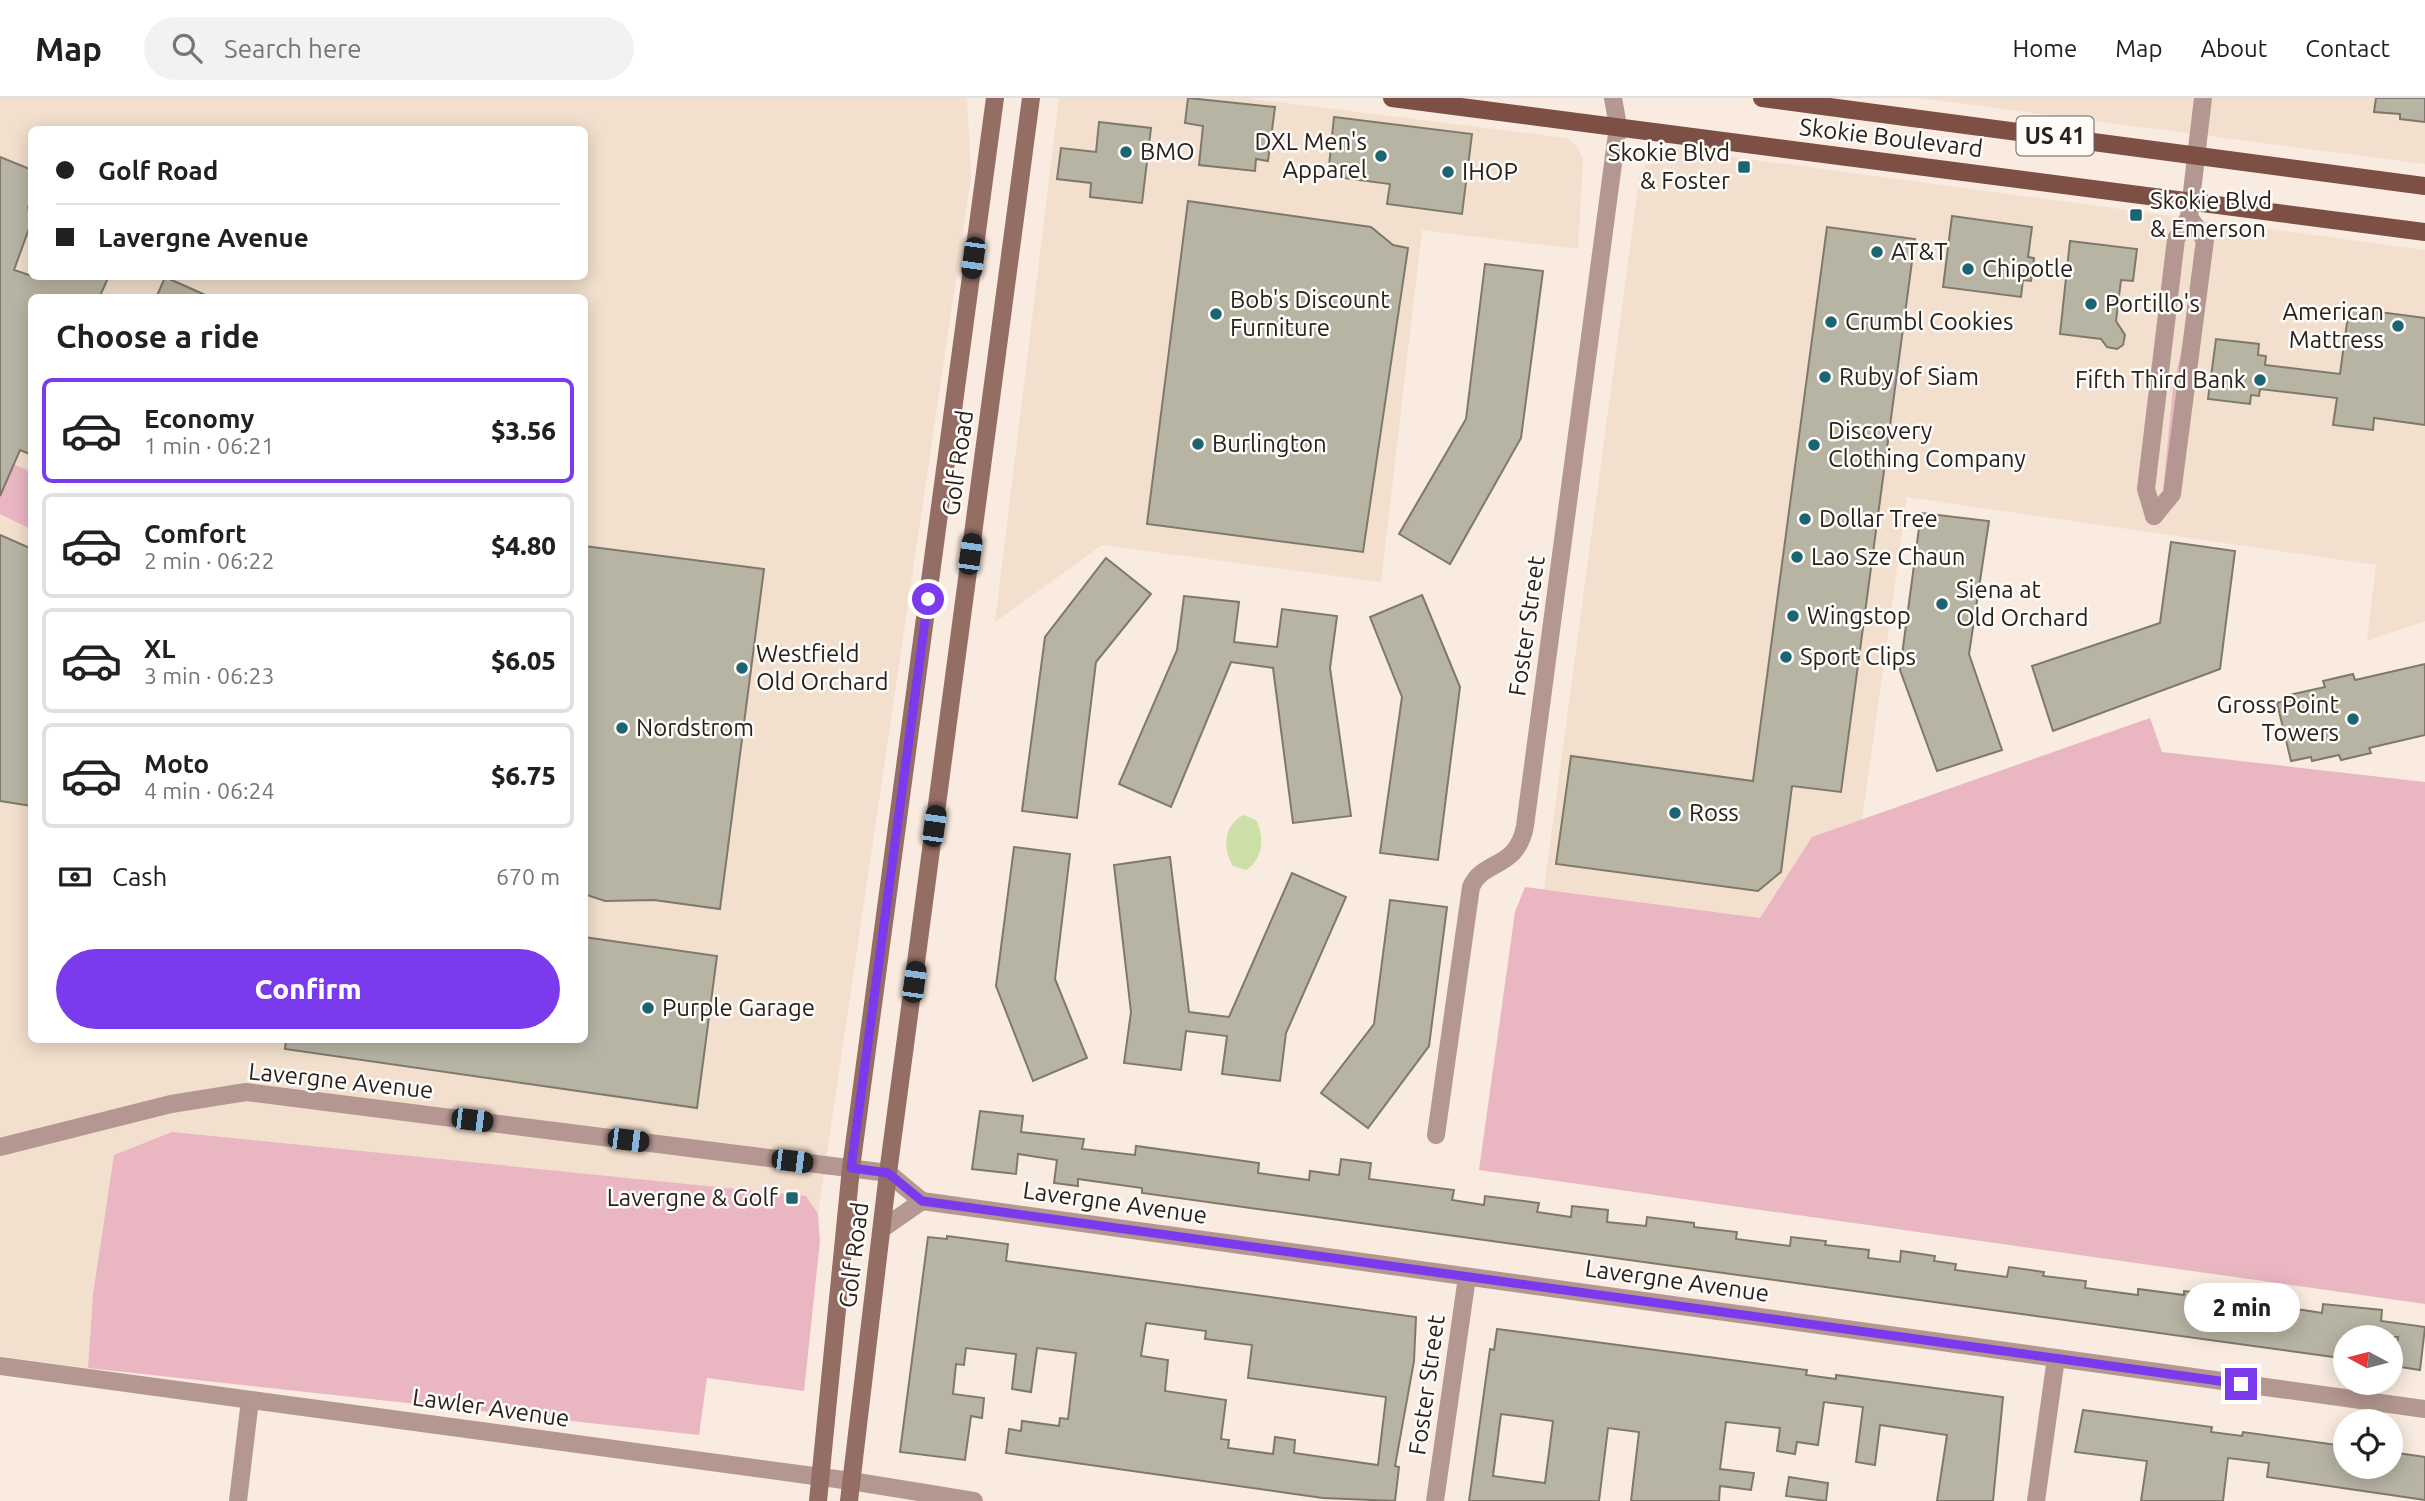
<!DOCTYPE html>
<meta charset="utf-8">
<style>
:root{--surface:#fff;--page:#f2f2f2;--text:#202124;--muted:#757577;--line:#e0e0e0;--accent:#7c3aed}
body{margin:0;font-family:Ubuntu,sans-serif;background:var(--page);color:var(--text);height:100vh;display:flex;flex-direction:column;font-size:26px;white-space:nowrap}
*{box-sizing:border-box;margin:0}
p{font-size:23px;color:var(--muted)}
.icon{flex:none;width:38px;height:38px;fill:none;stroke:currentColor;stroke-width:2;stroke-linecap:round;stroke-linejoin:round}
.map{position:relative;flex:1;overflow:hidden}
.details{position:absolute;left:28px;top:196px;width:560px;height:749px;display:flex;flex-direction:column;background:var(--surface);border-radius:10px;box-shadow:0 4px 18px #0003}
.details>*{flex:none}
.guide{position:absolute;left:28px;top:28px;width:560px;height:154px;border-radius:10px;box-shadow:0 4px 18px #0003;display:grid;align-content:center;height:154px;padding:0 28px;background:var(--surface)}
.needle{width:46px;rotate:277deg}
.controls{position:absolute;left:2333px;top:1227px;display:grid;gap:14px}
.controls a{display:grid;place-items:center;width:70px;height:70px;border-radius:50%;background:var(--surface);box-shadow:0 4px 18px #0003;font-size:35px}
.end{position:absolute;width:32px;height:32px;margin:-16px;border:9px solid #7c3aed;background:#fff;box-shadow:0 0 0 4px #fff}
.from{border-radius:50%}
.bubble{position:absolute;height:49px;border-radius:24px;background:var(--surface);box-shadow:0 4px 18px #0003;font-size:23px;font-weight:800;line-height:49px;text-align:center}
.car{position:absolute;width:21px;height:42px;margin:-21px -10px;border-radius:9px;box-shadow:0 0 5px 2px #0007;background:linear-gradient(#222 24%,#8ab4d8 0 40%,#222 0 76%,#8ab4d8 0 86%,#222 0)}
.guide b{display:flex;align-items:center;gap:24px;height:66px;font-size:26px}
.guide b+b{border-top:2px solid var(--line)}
.guide i{width:18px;height:18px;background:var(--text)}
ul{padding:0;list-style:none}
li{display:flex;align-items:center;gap:21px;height:105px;margin:0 14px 10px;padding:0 14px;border:4px solid var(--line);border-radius:10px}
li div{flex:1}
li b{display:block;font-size:26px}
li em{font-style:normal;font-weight:800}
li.current{border-color:var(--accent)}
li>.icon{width:63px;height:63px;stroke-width:1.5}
h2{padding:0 28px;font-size:32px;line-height:84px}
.pay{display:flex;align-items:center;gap:18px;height:77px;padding:0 28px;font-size:26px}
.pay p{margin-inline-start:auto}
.cta{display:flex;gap:14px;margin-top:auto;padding:14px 28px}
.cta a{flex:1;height:80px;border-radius:42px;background:var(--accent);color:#fff;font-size:28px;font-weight:800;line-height:80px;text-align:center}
header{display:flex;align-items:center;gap:42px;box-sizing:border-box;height:98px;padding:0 35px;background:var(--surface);border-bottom:2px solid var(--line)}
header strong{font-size:33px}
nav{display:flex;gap:38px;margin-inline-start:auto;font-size:24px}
.search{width:490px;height:63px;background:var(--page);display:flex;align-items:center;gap:18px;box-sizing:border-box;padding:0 24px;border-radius:38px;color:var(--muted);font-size:26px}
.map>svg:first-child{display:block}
</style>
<header>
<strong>Map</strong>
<div class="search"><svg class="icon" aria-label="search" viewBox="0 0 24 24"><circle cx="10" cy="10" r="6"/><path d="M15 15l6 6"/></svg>Search here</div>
<nav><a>Home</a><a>Map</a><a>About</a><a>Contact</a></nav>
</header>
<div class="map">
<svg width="2425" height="1403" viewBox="0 0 2425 1403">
<rect width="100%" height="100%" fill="#f9ebdf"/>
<g fill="#f2dfcd" fill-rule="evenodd">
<path d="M0 0H967L971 79 818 1116 805 1098 114 1058 93 1196 88 1270 0 1258ZM32 32H584V178H32ZM32 200H584V942H32Z"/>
<path d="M1059 0H1247L1567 40 1577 48 1583 62 1578 151 1422 132 1381 484 1102 447 995 524Z"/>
<path d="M1918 0H2425V66Z"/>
<path d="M1658 49 2425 152V523L2367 543 2376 467 1907 399 1862 722 1812 739 1760 820 1544 791 1640 75Z"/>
</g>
<g fill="#eab6c2">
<path d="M2183 246 2166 392 2163 393 2173 289Z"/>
<path d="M0 360 31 374V431L0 416Z"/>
<path d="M2150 620 2162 654 2425 684V1206L1479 1072 1515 814 1525 789 1760 820 1812 739Z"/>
<path d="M172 1034 806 1098 818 1116 820 1143 804 1293 707 1280 699 1337 88 1270 93 1196 114 1057Z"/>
</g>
<path fill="#cbdfa7" d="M1243 717 1256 722C1265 739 1263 761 1246 772L1233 768C1222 750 1224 727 1243 717Z"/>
<g fill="#b8b4a4" stroke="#7e796b" stroke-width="2" fill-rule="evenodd">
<path d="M1188 0 1275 9 1268 63 1256 61 1255 73 1199 67 1203 28 1185 25Z"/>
<path d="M2376 0H2425V24L2400 21V16L2374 14Z"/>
<path d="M1334 19 1472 36 1462 116 1387 106 1390 86 1328 78Z"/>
<path d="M1099 24 1151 30 1142 105 1090 99 1091 85 1057 81 1061 50 1096 54Z"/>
<path d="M0 59 32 72V102L28 109 31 125 14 172 32 178H109L99 200H32V357L20 352 0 398Z"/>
<path d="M1188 103 1371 129 1393 147 1408 150 1363 454 1147 426Z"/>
<path d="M1952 118 2032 129 2028 159 2034 160 2031 183 2023 182 2021 199 1943 189Z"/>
<path d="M1827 129 1915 141 1841 694 1792 688 1781 774 1758 793 1556 766 1571 658 1753 683Z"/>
<path d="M2070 143 2137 151 2133 183 2121 182 2116 223 2125 237 2123 247 2117 251 2107 249 2101 241 2060 236Z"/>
<path d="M1485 166 1543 173 1521 340 1450 466 1399 436 1466 321Z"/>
<path d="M165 179 212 200H156Z"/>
<path d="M2349 210 2425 220V327L2374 320 2373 332 2333 327 2337 300 2260 291 2259 298 2251 297 2250 306 2208 301 2216 241 2259 246 2258 257 2266 258 2265 267 2340 276Z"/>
<path d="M1921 415 1989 423 1969 556 2002 652 1937 673 1900 572Z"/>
<path d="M0 437 32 451V708L0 703Z"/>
<path d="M2171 444 2235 453 2220 571 2053 633 2032 568 2160 525Z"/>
<path d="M584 448 764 471 720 811 654 802 605 803 584 796Z"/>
<path d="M1106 460 1151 496 1096 564 1077 720 1022 713 1045 539Z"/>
<path d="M1422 497 1460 589 1438 762 1380 755 1402 599 1370 519Z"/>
<path d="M1184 498 1239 504 1234 544 1277 549 1282 511 1337 518 1330 570 1351 718 1293 725 1273 570 1231 564 1171 709 1119 686 1177 552Z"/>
<path d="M2425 566V637L2369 650 2371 655 2341 662 2339 657 2312 663 2311 659 2291 663 2277 605 2290 601 2289 597 2325 589 2323 583 2353 576 2355 582Z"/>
<path d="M1014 749 1070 756 1055 881 1087 960 1033 983 996 888Z"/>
<path d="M1170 759 1189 914 1229 919 1292 775 1346 799 1286 935 1280 983 1222 976 1227 938 1186 933 1181 972 1124 965 1131 914 1114 767Z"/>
<path d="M1390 802 1447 809 1429 948 1368 1030 1321 995 1374 926Z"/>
<path d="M584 839 717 858 697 1010 285 951 286 942H584Z"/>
<path d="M980 1013 1023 1018 1021 1034 1084 1041 1082 1051 1135 1057 1136 1048 1216 1059 1259 1065 1258 1075 1309 1082 1310 1073 1339 1077 1341 1061 1371 1065 1369 1081 1454 1092 1452 1102 1484 1107 1485 1098 1539 1105 1537 1114 1571 1119 1572 1108 1608 1112 1607 1124 1646 1128 1647 1119 1694 1125V1129L1737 1134 1736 1141 1790 1148 1791 1139 1826 1143 1825 1147 1869 1152 1868 1160 1900 1164 1901 1153 1935 1158 1934 1163 1956 1166 1955 1172 2007 1179 2009 1169 2044 1174 2043 1178 2086 1183 2085 1190 2138 1197V1191L2184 1197V1193L2204 1195 2202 1206 2235 1210 2236 1201 2322 1215 2323 1206 2382 1212 2381 1223 2425 1229 2420 1272 2394 1268 2398 1239H2343L2341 1260 1142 1095V1090L1078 1081V1088L1054 1085 1057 1062 1018 1056 1016 1076 972 1071Z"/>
<path d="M947 1138 1008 1146 1006 1163 1416 1219 1414 1263 1395 1368 1399 1369 1395 1403 1323 1400 1006 1355 1009 1331 1021 1333 1022 1323 1059 1328 1060 1320 1068 1321 1076 1255 1037 1250 1031 1294 1012 1291 1016 1256 966 1250 964 1267 956 1266 953 1296 984 1300 982 1320 971 1318 965 1362 900 1354 928 1139 947 1141ZM1146 1225 1206 1233 1205 1241 1252 1247 1248 1280 1386 1299 1378 1367 1294 1355 1295 1342 1275 1339 1273 1356 1228 1350 1229 1342 1221 1341 1226 1302 1165 1293 1168 1262 1141 1258Z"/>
<path d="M1497 1231 1807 1272 1806 1277 1836 1281V1277L2003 1299 1993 1403H1937L1947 1337 1880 1327 1875 1367 1856 1364 1863 1309 1824 1304 1818 1347 1797 1344 1795 1356 1777 1353 1780 1330 1726 1324 1720 1371 1754 1375 1751 1392 1720 1388 1719 1403H1631L1639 1334 1608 1330 1599 1403H1469L1490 1251 1494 1252ZM1501 1316 1553 1323 1545 1385 1493 1378Z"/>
<path d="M2083 1312 2212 1329 2211 1334 2242 1338 2243 1334 2345 1348V1368H2390V1354L2425 1359V1402L2267 1379 2269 1365 2228 1360 2223 1403H2141L2147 1363 2075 1354Z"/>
<path d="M1789 1379 1828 1385 1826 1403 1786 1398Z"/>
</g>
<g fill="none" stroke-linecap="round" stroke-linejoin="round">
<g stroke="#b39790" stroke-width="18">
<path d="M2154 418 2146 391 2176 141 2189 119 2203 0"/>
<path d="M2154 418 2172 396 2205 142 2189 119"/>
<path d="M1436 1037 1471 789C1483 761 1517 772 1525 728L1618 28 1613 0"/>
<path d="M888 1075 922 1103 2425 1311"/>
<path d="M882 1131 922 1103"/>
<path d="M851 1383 974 1403"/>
<path d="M238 1403 250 1302"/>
<path d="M1435 1403 1467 1179"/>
<path d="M2036 1403 2056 1260"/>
</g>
<g stroke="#b39790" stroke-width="18">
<path d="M0 1049 171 1006 246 994 888 1075"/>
<path d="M0 1268 851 1383"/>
</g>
<g stroke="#946d64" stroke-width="18">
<path d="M818 1403 851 1070 995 0"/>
<path d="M849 1403 888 1075 1031 0"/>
</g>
<g stroke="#7e4f44" stroke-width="18">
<path d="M1392 0 2425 134"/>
<path d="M1762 0 2425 88"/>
</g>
</g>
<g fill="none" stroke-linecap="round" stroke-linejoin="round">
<path stroke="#7c3aed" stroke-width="9" d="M928 501 851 1070 888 1075 922 1103 2241 1286"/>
</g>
<g fill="#1b6472" stroke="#fefbf8" stroke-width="2.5">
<circle cx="1126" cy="54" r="7"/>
<circle cx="1381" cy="58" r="7"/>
<rect x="1737" y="62" width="14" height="14" rx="3.5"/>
<circle cx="1448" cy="74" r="7"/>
<rect x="2129" y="110" width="14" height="14" rx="3.5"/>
<circle cx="1877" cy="154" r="7"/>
<circle cx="1968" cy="171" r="7"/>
<circle cx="2091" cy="206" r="7"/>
<circle cx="1216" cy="216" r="7"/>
<circle cx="1831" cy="224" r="7"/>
<circle cx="2398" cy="228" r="7"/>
<circle cx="1825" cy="279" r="7"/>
<circle cx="2260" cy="282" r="7"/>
<circle cx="1198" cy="346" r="7"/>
<circle cx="1814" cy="347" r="7"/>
<circle cx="1805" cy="421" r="7"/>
<circle cx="1797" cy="459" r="7"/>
<circle cx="1942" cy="506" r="7"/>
<circle cx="1793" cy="518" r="7"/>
<circle cx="1786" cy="559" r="7"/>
<circle cx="742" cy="570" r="7"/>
<circle cx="2353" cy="621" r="7"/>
<circle cx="622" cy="630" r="7"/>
<circle cx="1675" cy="715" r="7"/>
<circle cx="648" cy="910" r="7"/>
<rect x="785" y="1093" width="14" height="14" rx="3.5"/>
</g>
<g text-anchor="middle" stroke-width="5" stroke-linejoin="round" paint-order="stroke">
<rect fill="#fefbf8" stroke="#68635f" stroke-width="2" x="2016.5" y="18.5" width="77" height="39" rx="5"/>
<g font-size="23" font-weight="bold" fill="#27221e">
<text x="2055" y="46">US 41</text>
</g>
<g font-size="24" fill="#27221e" stroke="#fefbf8">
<text transform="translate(1891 40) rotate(7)" y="8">Skokie Boulevard</text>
<text transform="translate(958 365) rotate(-82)" y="8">Golf Road</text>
<text transform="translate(1527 528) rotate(-82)" y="8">Foster Street</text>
<text transform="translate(341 983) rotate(6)" y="8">Lavergne Avenue</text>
<text transform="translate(1115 1105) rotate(8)" y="8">Lavergne Avenue</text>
<text transform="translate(854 1157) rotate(-83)" y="8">Golf Road</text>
<text transform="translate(1677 1183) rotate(8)" y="8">Lavergne Avenue</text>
<text transform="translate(1427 1287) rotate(-82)" y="8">Foster Street</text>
<text transform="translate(491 1310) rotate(8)" y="8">Lawler Avenue</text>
</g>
<g font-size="24" fill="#27221e" stroke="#fefbf8" text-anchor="start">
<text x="1367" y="52" text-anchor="end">DXL Men's<tspan x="1367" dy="28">Apparel</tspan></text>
<text x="1140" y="62">BMO</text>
<text x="1730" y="63" text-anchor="end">Skokie Blvd<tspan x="1730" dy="28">&amp; Foster</tspan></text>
<text x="1462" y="82">IHOP</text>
<text x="2150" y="111">Skokie Blvd<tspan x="2150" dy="28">&amp; Emerson</tspan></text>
<text x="1891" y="162">AT&amp;T</text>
<text x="1982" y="179">Chipotle</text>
<text x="1230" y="210">Bob's Discount<tspan x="1230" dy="28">Furniture</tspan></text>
<text x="2105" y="214">Portillo's</text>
<text x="2384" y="222" text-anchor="end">American<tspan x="2384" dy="28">Mattress</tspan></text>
<text x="1845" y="232">Crumbl Cookies</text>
<text x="1839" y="287">Ruby of Siam</text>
<text x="2246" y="290" text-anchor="end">Fifth Third Bank</text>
<text x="1828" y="341">Discovery<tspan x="1828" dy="28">Clothing Company</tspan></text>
<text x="1212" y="354">Burlington</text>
<text x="1819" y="429">Dollar Tree</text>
<text x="1811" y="467">Lao Sze Chaun</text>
<text x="1956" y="500">Siena at<tspan x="1956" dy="28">Old Orchard</tspan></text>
<text x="1807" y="526">Wingstop</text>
<text x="756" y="564">Westfield<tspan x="756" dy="28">Old Orchard</tspan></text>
<text x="1800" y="567">Sport Clips</text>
<text x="2339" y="615" text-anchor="end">Gross Point<tspan x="2339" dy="28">Towers</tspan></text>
<text x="636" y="638">Nordstrom</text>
<text x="1689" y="723">Ross</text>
<text x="662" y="918">Purple Garage</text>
<text x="778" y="1108" text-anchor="end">Lavergne &amp; Golf</text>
</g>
</g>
</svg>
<div class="controls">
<a><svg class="needle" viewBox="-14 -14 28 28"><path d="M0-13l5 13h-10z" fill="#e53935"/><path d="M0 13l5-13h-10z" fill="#757577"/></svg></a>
<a><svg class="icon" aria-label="locate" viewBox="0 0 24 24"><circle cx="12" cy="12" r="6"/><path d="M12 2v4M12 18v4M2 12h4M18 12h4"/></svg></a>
</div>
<i class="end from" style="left:928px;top:501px"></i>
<i class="end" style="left:2241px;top:1286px"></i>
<div class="bubble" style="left:2184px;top:1185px;width:116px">2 min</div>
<i class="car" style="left:973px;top:160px;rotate:188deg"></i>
<i class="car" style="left:970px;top:456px;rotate:8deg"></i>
<i class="car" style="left:934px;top:728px;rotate:8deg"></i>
<i class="car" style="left:914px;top:884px;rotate:8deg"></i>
<i class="car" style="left:472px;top:1022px;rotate:97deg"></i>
<i class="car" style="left:628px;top:1042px;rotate:97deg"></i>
<i class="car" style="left:792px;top:1063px;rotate:97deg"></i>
<div class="guide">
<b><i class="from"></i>Golf Road</b>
<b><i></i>Lavergne Avenue</b>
</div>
<section class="details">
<h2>Choose a ride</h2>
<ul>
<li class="current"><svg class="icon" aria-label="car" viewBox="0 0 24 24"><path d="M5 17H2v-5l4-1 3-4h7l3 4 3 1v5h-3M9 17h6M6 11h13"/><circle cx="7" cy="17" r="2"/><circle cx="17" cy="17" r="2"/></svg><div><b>Economy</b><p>1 min · 06:21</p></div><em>$3.56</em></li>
<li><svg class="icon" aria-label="car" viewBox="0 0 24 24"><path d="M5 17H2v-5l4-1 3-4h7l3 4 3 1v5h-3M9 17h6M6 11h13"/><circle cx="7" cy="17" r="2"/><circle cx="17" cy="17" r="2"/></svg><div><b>Comfort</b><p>2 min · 06:22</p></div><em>$4.80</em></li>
<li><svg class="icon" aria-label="car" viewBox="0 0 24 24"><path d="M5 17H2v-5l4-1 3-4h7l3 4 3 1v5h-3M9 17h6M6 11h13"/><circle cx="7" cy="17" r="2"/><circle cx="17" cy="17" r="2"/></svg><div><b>XL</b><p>3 min · 06:23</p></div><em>$6.05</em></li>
<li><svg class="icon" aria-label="car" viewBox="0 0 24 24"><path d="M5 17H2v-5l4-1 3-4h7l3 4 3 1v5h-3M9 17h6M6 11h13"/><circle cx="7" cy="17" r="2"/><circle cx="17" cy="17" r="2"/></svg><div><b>Moto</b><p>4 min · 06:24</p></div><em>$6.75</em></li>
</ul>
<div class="pay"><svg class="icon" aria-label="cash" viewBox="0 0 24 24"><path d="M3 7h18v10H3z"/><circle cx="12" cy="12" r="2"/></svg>Cash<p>670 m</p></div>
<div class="cta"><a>Confirm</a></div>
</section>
</div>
